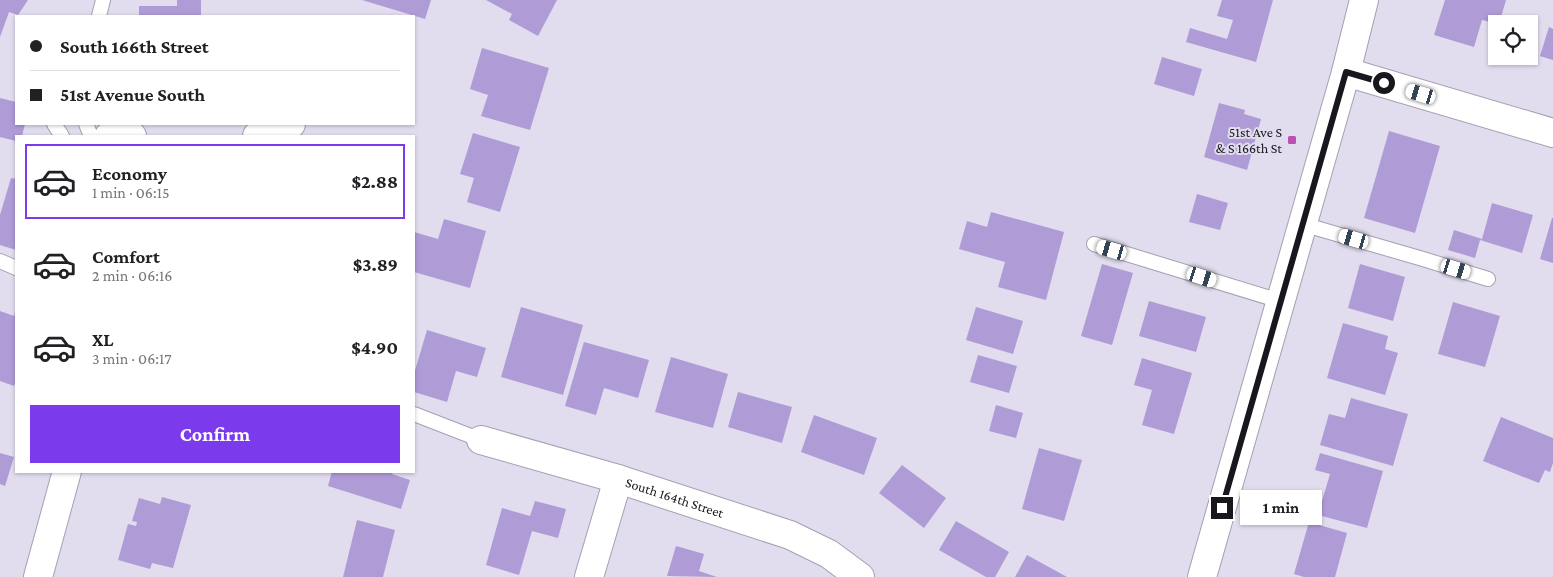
<!DOCTYPE html>
<meta charset="utf-8">
<style>
:root{--surface:#fff;--page:#f2f2f2;--text:#202124;--muted:#757577;--line:#e0e0e0;--accent:#7c3aed}
body{margin:0;font-family:"Crimson Pro",serif;background:var(--page);color:var(--text);height:100vh;display:flex;flex-direction:column;font-size:19px;white-space:nowrap}
*{box-sizing:border-box;margin:0}
p{font-size:16px;color:var(--muted)}
.icon{flex:none;width:28px;height:28px;fill:none;stroke:currentColor;stroke-width:2;stroke-linecap:round;stroke-linejoin:round}
.map{position:relative;flex:1;overflow:hidden}
.sheet{position:absolute;left:15px;top:135px;width:400px;height:338px;display:flex;flex-direction:column;background:var(--surface);border-radius:0px;box-shadow:0 1px 4px #0004}
.sheet>*{flex:none}
.top-card{position:absolute;left:15px;top:15px;width:400px;height:110px;border-radius:0px;box-shadow:0 1px 4px #0004;display:grid;align-content:center;height:110px;padding:0 15px;background:var(--surface)}
.controls{position:absolute;left:1488px;top:15px;display:grid;gap:10px}
.controls a{display:grid;place-items:center;width:50px;height:50px;border-radius:0px;background:var(--surface);box-shadow:0 1px 4px #0004;font-size:25px}
.end{position:absolute;width:22px;height:22px;margin:-11px;border:6px solid #19171d;background:#fff;box-shadow:0 0 0 2px #fff}
.from{border-radius:50%}
.bubble{position:absolute;height:35px;border-radius:0px;background:var(--surface);box-shadow:0 1px 4px #0004;font-size:16px;font-weight:700;line-height:35px;text-align:center}
.car{position:absolute;width:15px;height:30px;margin:-15px -8px;border-radius:6px;box-shadow:0 0 4px 1px #0007;background:linear-gradient(#fff 24%,#345 0 40%,#fff 0 76%,#345 0 86%,#fff 0)}
.top-card b{display:flex;align-items:center;gap:18px;height:48px;font-size:19px}
.top-card b+b{border-top:1px solid var(--line)}
.top-card i{width:12px;height:12px;background:var(--text)}
ul{padding:9px 0 0;list-style:none}
li{display:flex;align-items:center;gap:15px;height:75px;margin:0 10px 8px;padding:0 5px;border:2px solid transparent;border-radius:0px}
li div{flex:1}
li b{display:block;font-size:19px}
li em{font-style:normal;font-weight:700}
li.active{border-color:var(--accent)}
li>.icon{width:45px;height:45px;stroke-width:1.5}
.cta{display:flex;gap:10px;margin-top:auto;padding:10px 15px}
.cta a{flex:1;height:58px;border-radius:0px;background:var(--accent);color:#fff;font-size:20px;font-weight:700;line-height:58px;text-align:center}
.map>svg:first-child{display:block}
</style>
<div class="map">
<svg width="1553" height="577" viewBox="0 0 1553 577">
<rect width="100%" height="100%" fill="#e2ddee"/>
<g fill="#af9bd6">
<path d="M0 0H28L18 15 9 12 0 37Z"/>
<path d="M177 0H201V16H139V6H177Z"/>
<path d="M362 0H431L425 19Z"/>
<path d="M486 0H557L538 36 509 20 512 14Z"/>
<path d="M1222 0H1273L1256 62 1186 42 1190 28 1227 39 1233 20 1217 16Z"/>
<path d="M1445 0H1506L1499 24 1482 20 1474 47 1434 35Z"/>
<path d="M1516 15 1524 18 1522 23 1516 21V24H1513Z"/>
<path d="M1549 27 1553 29V60L1540 56Z"/>
<path d="M482 48 549 68 530 130 481 116 488 95 470 89Z"/>
<path d="M1162 57 1202 69 1194 96 1154 84Z"/>
<path d="M0 98 16 102V124H25L22 136H16V141L0 137Z"/>
<path d="M1219 103 1245 110 1244 114 1261 119 1247 170 1204 157Z"/>
<path d="M1389 131 1440 146 1415 233 1364 218Z"/>
<path d="M473 133 520 147 500 212 467 202 474 178 460 174Z"/>
<path d="M11 178 16 179V250L0 245V215Z"/>
<path d="M1197 194 1228 203 1220 230 1189 222Z"/>
<path d="M1492 203 1533 215 1522 253 1480 240 1475 258 1448 250 1454 230 1482 239Z"/>
<path d="M991 212 1064 232 1046 300 998 287 1005 262 959 249 967 221 987 227Z"/>
<path d="M1552 218H1553V263L1540 259Z"/>
<path d="M444 219 486 231 470 288 414 272V232L438 239Z"/>
<path d="M1102 264 1133 273 1112 345 1081 336Z"/>
<path d="M1360 264 1405 277 1393 321 1348 308Z"/>
<path d="M1149 301 1206 317 1196 352 1139 336Z"/>
<path d="M1453 302 1500 316 1485 367 1438 354Z"/>
<path d="M521 307 583 325 563 395 501 377Z"/>
<path d="M976 307 1023 321 1013 354 966 340Z"/>
<path d="M16 310V380L14 386 0 381V311L14 316Z"/>
<path d="M1343 323 1388 336 1385 349 1398 353 1385 395 1327 378Z"/>
<path d="M427 330 486 348 477 377 456 371 447 402 414 392V374Z"/>
<path d="M584 342 649 360 638 398 604 388 596 415 565 406Z"/>
<path d="M978 355 1017 366 1009 393 970 382Z"/>
<path d="M671 357 728 374 713 428 655 412Z"/>
<path d="M1142 358 1192 373 1174 434 1142 425 1152 390 1134 385Z"/>
<path d="M738 392 792 407 782 443 728 427Z"/>
<path d="M1351 398 1408 414 1393 466 1320 445 1329 414 1345 418Z"/>
<path d="M996 405 1023 413 1016 438 989 431Z"/>
<path d="M814 415 877 438 864 475 801 452Z"/>
<path d="M1501 417 1553 438V463L1550 472 1545 470 1539 483 1483 461Z"/>
<path d="M1039 448 1082 460 1064 521 1022 509Z"/>
<path d="M0 453 14 457 5 486 0 484Z"/>
<path d="M1320 453 1383 471 1367 528 1318 515 1330 474 1315 470Z"/>
<path d="M902 465 946 498 924 528 879 493Z"/>
<path d="M332 471H393L392 474 410 480 401 509 328 486Z"/>
<path d="M162 497 191 505 173 568 152 563 150 569 118 560 128 524 136 526 137 522 132 521 139 498 160 504Z"/>
<path d="M535 501 566 509 558 538 532 531 519 575 486 565 502 508 530 516Z"/>
<path d="M357 520 395 530 383 577H343Z"/>
<path d="M956 521 1009 552 995 577H986L939 550Z"/>
<path d="M1309 522 1347 533 1335 577H1304L1294 574Z"/>
<path d="M676 546 704 554 699 571 717 577 667 576Z"/>
<path d="M1027 555 1067 577H1015Z"/>
</g>
<g fill="none" stroke-linecap="round" stroke-linejoin="round">
<g stroke="#a5a0b0" stroke-width="16">
<g id="lane">
<path d="M99 16 103 0"/>
<path d="M54 124 62 136"/>
<path d="M86 124 91 136"/>
<path d="M1302 224 1423 259 1488 279"/>
<path d="M1094 244 1280 301"/>
<path d="M0 261 16 268"/>
<path d="M414 414 481 440"/>
</g>
</g>
<g stroke="#a5a0b0" stroke-width="30">
<g id="street">
<path d="M1346 72 1553 133"/>
<path d="M109 136 115 133 132 136"/>
<path d="M257 136 291 124"/>
<path id="s1" d="M481 440 618 479 790 535 829 554 860 577"/>
<path d="M38 577 67 471"/>
<path d="M589 577 618 479"/>
<path d="M1202 577 1346 72 1364 0"/>
</g>
</g>
<use href="#lane" stroke="#fff" stroke-width="14"/>
<use href="#street" stroke="#fff" stroke-width="28"/>
</g>
<g fill="none" stroke-linecap="round" stroke-linejoin="round">
<path stroke="#19171d" stroke-width="6" d="M1222 508 1346 72 1384 83"/>
</g>
<rect fill="#b950b2" stroke="#e2ddee" stroke-width="2" x="1287" y="135" width="10" height="10" rx="2.5"/>
<g text-anchor="middle" stroke-width="4" stroke-linejoin="round" paint-order="stroke">
<g font-size="14" fill="#19171d" stroke="#e2ddee" text-anchor="end">
<text x="1282" y="137">51st Ave S<tspan x="1282" dy="16">&amp; S 166th St</tspan></text>
</g>
<g font-size="14" fill="#19171d" stroke="#e2ddee">
<text dy="5" stroke="none"><textPath href="#s1" startOffset="202">South 164th Street</textPath></text>
</g>
</g>
</svg>
<div class="controls">
<a><svg class="icon" aria-label="locate" viewBox="0 0 24 24"><circle cx="12" cy="12" r="6"/><path d="M12 2v4M12 18v4M2 12h4M18 12h4"/></svg></a>
</div>
<i class="end from" style="left:1384px;top:83px"></i>
<i class="end" style="left:1222px;top:508px"></i>
<div class="bubble" style="left:1240px;top:490px;width:82px">1 min</div>
<i class="car" style="left:1421px;top:94px;rotate:287deg"></i>
<i class="car" style="left:1354px;top:239px;rotate:286deg"></i>
<i class="car" style="left:1112px;top:250px;rotate:286deg"></i>
<i class="car" style="left:1456px;top:269px;rotate:107deg"></i>
<i class="car" style="left:1202px;top:277px;rotate:108deg"></i>
<div class="top-card">
<b><i class="from"></i>South 166th Street</b>
<b><i></i>51st Avenue South</b>
</div>
<section class="sheet">
<ul>
<li class="active"><svg class="icon" aria-label="car" viewBox="0 0 24 24"><path d="M5 17H2v-5l4-1 3-4h7l3 4 3 1v5h-3M9 17h6M6 11h13"/><circle cx="7" cy="17" r="2"/><circle cx="17" cy="17" r="2"/></svg><div><b>Economy</b><p>1 min · 06:15</p></div><em>$2.88</em></li>
<li><svg class="icon" aria-label="car" viewBox="0 0 24 24"><path d="M5 17H2v-5l4-1 3-4h7l3 4 3 1v5h-3M9 17h6M6 11h13"/><circle cx="7" cy="17" r="2"/><circle cx="17" cy="17" r="2"/></svg><div><b>Comfort</b><p>2 min · 06:16</p></div><em>$3.89</em></li>
<li><svg class="icon" aria-label="car" viewBox="0 0 24 24"><path d="M5 17H2v-5l4-1 3-4h7l3 4 3 1v5h-3M9 17h6M6 11h13"/><circle cx="7" cy="17" r="2"/><circle cx="17" cy="17" r="2"/></svg><div><b>XL</b><p>3 min · 06:17</p></div><em>$4.90</em></li>
</ul>
<div class="cta"><a>Confirm</a></div>
</section>
</div>
